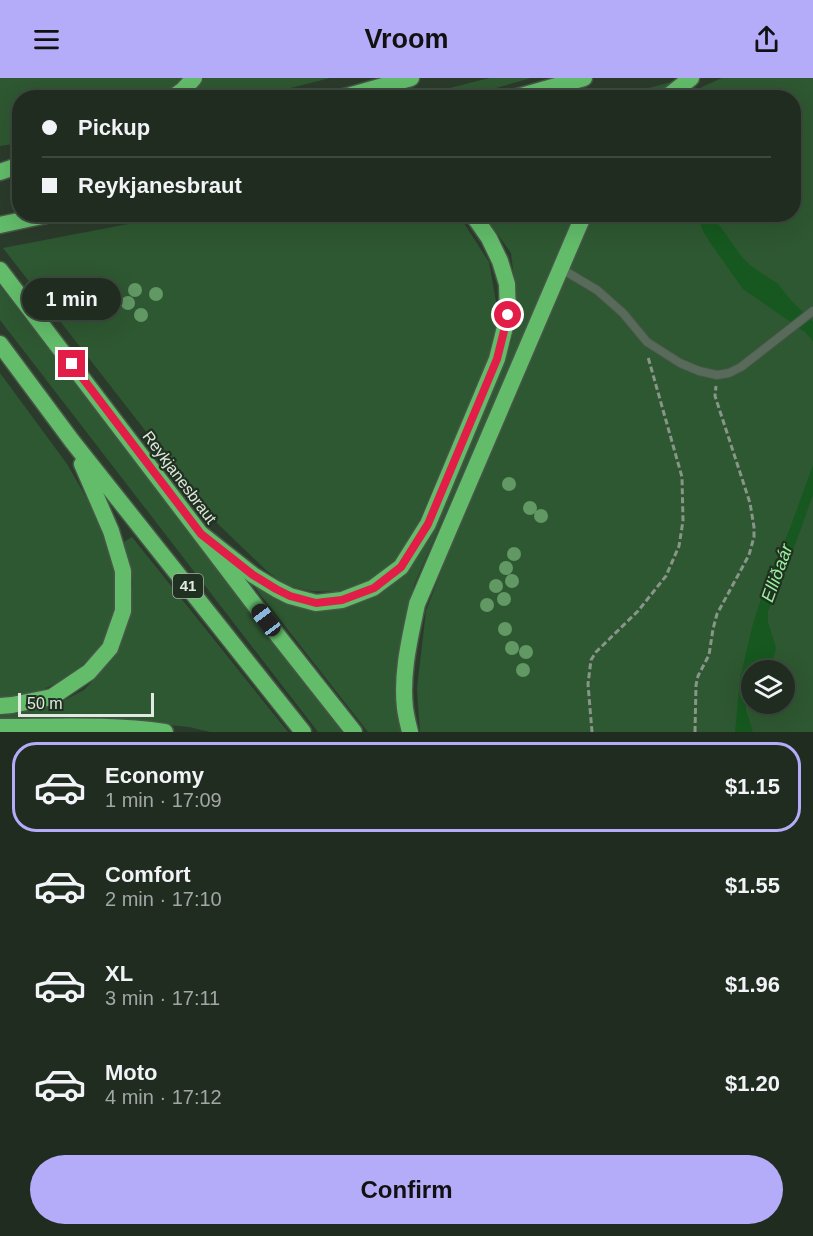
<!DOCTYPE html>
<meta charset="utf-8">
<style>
:root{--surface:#202c20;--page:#283429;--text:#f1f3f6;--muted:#a2a7a5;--line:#3d483e;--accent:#b4acf9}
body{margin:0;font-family:Helvetica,sans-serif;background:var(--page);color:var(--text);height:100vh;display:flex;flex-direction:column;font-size:22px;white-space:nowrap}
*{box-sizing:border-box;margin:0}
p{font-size:20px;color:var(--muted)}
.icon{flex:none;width:33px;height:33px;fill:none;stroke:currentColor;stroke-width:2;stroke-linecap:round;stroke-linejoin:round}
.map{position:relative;height:654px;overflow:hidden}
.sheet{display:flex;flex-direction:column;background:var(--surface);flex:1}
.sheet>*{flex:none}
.guide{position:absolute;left:12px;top:12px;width:789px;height:132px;border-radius:24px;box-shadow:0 6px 24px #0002,0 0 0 2px var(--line);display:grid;align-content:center;height:132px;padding:0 30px;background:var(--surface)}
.controls{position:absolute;left:741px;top:582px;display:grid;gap:12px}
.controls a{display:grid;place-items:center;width:54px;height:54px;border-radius:50%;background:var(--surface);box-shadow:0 6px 24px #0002,0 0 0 2px var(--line);font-size:30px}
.scale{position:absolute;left:18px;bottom:15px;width:136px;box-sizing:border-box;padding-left:6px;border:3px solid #e0eae0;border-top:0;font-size:16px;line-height:21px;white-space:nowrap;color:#e0eae0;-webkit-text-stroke:4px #213121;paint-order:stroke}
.end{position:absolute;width:27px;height:27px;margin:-14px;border:8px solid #e11d48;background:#fff;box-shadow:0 0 0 3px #fff}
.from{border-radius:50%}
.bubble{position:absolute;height:42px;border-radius:21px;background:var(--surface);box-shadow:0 6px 24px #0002,0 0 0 2px var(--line);font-size:20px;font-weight:700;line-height:42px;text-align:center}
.car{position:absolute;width:18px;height:36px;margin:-18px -9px;border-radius:8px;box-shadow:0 0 4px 2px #0007;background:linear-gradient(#222 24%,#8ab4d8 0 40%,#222 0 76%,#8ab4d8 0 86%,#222 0)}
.guide b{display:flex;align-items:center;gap:21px;height:57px;font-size:22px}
.guide b+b{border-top:2px solid var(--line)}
.guide i{width:15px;height:15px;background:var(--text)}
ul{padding:10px 0 0;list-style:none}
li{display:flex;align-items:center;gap:18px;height:90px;margin:0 12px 9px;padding:0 18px;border:3px solid transparent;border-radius:24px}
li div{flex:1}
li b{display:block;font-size:22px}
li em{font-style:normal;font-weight:700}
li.selected{border-color:var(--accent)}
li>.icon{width:54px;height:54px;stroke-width:1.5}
.cta{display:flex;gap:12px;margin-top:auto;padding:12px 30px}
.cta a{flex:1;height:69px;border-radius:36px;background:var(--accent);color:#111;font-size:24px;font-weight:700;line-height:69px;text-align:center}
header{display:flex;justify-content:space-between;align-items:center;height:78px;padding:0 30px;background:var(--accent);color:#111;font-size:27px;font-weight:700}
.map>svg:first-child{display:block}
</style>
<header><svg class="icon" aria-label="menu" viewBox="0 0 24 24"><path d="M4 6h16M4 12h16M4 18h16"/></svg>Vroom<svg class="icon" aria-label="share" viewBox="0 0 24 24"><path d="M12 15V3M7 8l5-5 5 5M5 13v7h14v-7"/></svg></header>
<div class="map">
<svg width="813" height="654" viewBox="0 0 813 654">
<rect width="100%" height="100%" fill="#2b3b2b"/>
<g fill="#2e5831" fill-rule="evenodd">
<path d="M0 0H182L162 19 20 20 19 65 0 68Z"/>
<path d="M204 0H330L255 19H192Z"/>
<path d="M489 0H531L465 19H415Z"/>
<path d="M722 0H813V654H420L417 611 426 533 450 470 593 137 794 136V20L687 19 702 9ZM752 592H784V626H752Z"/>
<path d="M675 3 656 19H616Z"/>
<path d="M456 136 460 139 489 184 499 241 489 279 409 466 385 495 342 514 311 513 285 507 267 493 218 446 3 170 175 137Z"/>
<path d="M484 137H576L414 507 398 575 397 630 403 654H368L249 502 282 524 323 533 358 523 408 495 512 262 517 224 511 175Z"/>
<path d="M0 208 346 654H318L0 242Z"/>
<path d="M0 295 67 386 102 447 114 485 117 518 109 553 98 572 81 588 60 604 36 614 3 621 0 620Z"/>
<path d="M132 459 288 654H210L189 649 147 645 0 643V633L23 632 57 626 84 612 113 581 129 541 133 504 124 464Z"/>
</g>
<g fill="#16581f">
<path d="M697 137H712L742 179 751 188 778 206 789 220 813 244V263L805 254 743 211 711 166 703 153Z"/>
<path d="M813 387V417L782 503 768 533V544L776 570 772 585 766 592H752L751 610 746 621V632L753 654H735L740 600 753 546 766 505 789 453Z"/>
</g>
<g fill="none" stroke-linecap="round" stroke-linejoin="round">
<g stroke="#485648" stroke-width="10">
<path id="service" d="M560 190 597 212 623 235 647 264 680 285 699 293 717 297 729 295 741 289 813 233"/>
</g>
<g stroke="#485648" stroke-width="19">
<g id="trunk">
<path d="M172 20 183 12 194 0"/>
<path d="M341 20 411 0"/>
<path d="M514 20 584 0"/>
<path d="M666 20 691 0"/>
<path d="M0 94 20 87"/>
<path d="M0 147 51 136"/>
<path d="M0 192 279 559 354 654"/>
<path d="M0 266 72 363 303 654"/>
<path d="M201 456 253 497 276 511 290 518 316 525 342 522 373 510 401 489 428 446 497 281 508 237 507 206 500 183 489 160 475 140 471 136"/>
<path d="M0 628 12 627 52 619 89 594 110 570 123 533V493L111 453 82 386"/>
<path d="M0 649C55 649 111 646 165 654"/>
<path d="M410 654C408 646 406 638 405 630 401 595 410 560 417 526L584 136"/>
</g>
</g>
<g stroke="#889588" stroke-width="3" stroke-dasharray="6 3" stroke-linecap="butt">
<path d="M592 654 588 606 591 582 596 574 638 533 666 498 679 468 683 443 682 399 648 279"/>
<path d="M695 654 696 607 698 598 709 577 713 551 717 536 749 477 754 459V449L750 425 715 318 716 308"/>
</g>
<use href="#service" stroke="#586a59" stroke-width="8"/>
<use href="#trunk" stroke="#62bc6a" stroke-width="16"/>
</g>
<g fill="#619864">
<circle cx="135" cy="212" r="7"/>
<circle cx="156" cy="216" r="7"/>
<circle cx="128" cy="225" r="7"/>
<circle cx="141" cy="237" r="7"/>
<circle cx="509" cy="406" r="7"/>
<circle cx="530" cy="430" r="7"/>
<circle cx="541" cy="438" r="7"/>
<circle cx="514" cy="476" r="7"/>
<circle cx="506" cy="490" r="7"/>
<circle cx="512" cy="503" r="7"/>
<circle cx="496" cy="508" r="7"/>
<circle cx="504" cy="521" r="7"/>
<circle cx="487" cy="527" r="7"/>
<circle cx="505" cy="551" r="7"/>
<circle cx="512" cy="570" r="7"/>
<circle cx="526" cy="574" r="7"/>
<circle cx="523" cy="592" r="7"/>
</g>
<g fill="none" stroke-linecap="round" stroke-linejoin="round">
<path stroke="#e11d48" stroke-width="8" d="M72 286 201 456 253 497 276 511 290 518 316 525 342 522 374 510 401 489 428 446 497 281 508 237"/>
</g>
<g text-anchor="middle" stroke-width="4.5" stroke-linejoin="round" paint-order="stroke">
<rect fill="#213121" stroke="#a7b2a7" stroke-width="1.5" x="173" y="496" width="30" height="24" rx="4.5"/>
<g font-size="15" font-weight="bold" fill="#e0eae0">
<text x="188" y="513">41</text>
</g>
<g font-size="16" fill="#e0eae0" stroke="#213121">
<text transform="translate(180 399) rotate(53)" y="6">Reykjanesbraut</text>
</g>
<g font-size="18" font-style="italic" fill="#98ef9d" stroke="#213121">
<text transform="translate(777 495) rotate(-70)" y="6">Elliðaár</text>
</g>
</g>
</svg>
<div class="controls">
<a><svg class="icon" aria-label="layers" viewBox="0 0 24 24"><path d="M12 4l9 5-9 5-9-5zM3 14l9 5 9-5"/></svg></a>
</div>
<div class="scale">50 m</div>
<i class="end from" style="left:508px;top:237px"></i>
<i class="end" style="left:72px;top:286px"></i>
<div class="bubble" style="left:22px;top:200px;width:99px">1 min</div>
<i class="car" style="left:266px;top:542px;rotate:323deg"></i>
<div class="guide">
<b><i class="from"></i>Pickup</b>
<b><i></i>Reykjanesbraut</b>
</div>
</div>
<section class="sheet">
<ul>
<li class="selected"><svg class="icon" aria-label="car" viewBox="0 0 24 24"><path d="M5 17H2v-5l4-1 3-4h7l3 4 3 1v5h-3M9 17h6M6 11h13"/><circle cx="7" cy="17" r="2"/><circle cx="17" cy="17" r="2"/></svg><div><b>Economy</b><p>1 min · 17:09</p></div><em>$1.15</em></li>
<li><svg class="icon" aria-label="car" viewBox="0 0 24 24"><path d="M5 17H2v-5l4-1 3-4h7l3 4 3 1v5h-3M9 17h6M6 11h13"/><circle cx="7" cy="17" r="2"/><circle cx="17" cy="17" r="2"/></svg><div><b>Comfort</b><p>2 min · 17:10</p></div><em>$1.55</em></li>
<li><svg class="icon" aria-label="car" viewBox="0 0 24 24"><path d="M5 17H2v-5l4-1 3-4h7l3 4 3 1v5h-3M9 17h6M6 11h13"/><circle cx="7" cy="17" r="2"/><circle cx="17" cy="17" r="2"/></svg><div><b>XL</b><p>3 min · 17:11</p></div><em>$1.96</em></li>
<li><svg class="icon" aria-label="car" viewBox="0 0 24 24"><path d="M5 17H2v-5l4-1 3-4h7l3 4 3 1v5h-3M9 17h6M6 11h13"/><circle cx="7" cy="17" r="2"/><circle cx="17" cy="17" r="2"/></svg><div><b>Moto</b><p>4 min · 17:12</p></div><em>$1.20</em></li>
</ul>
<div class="cta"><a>Confirm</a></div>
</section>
